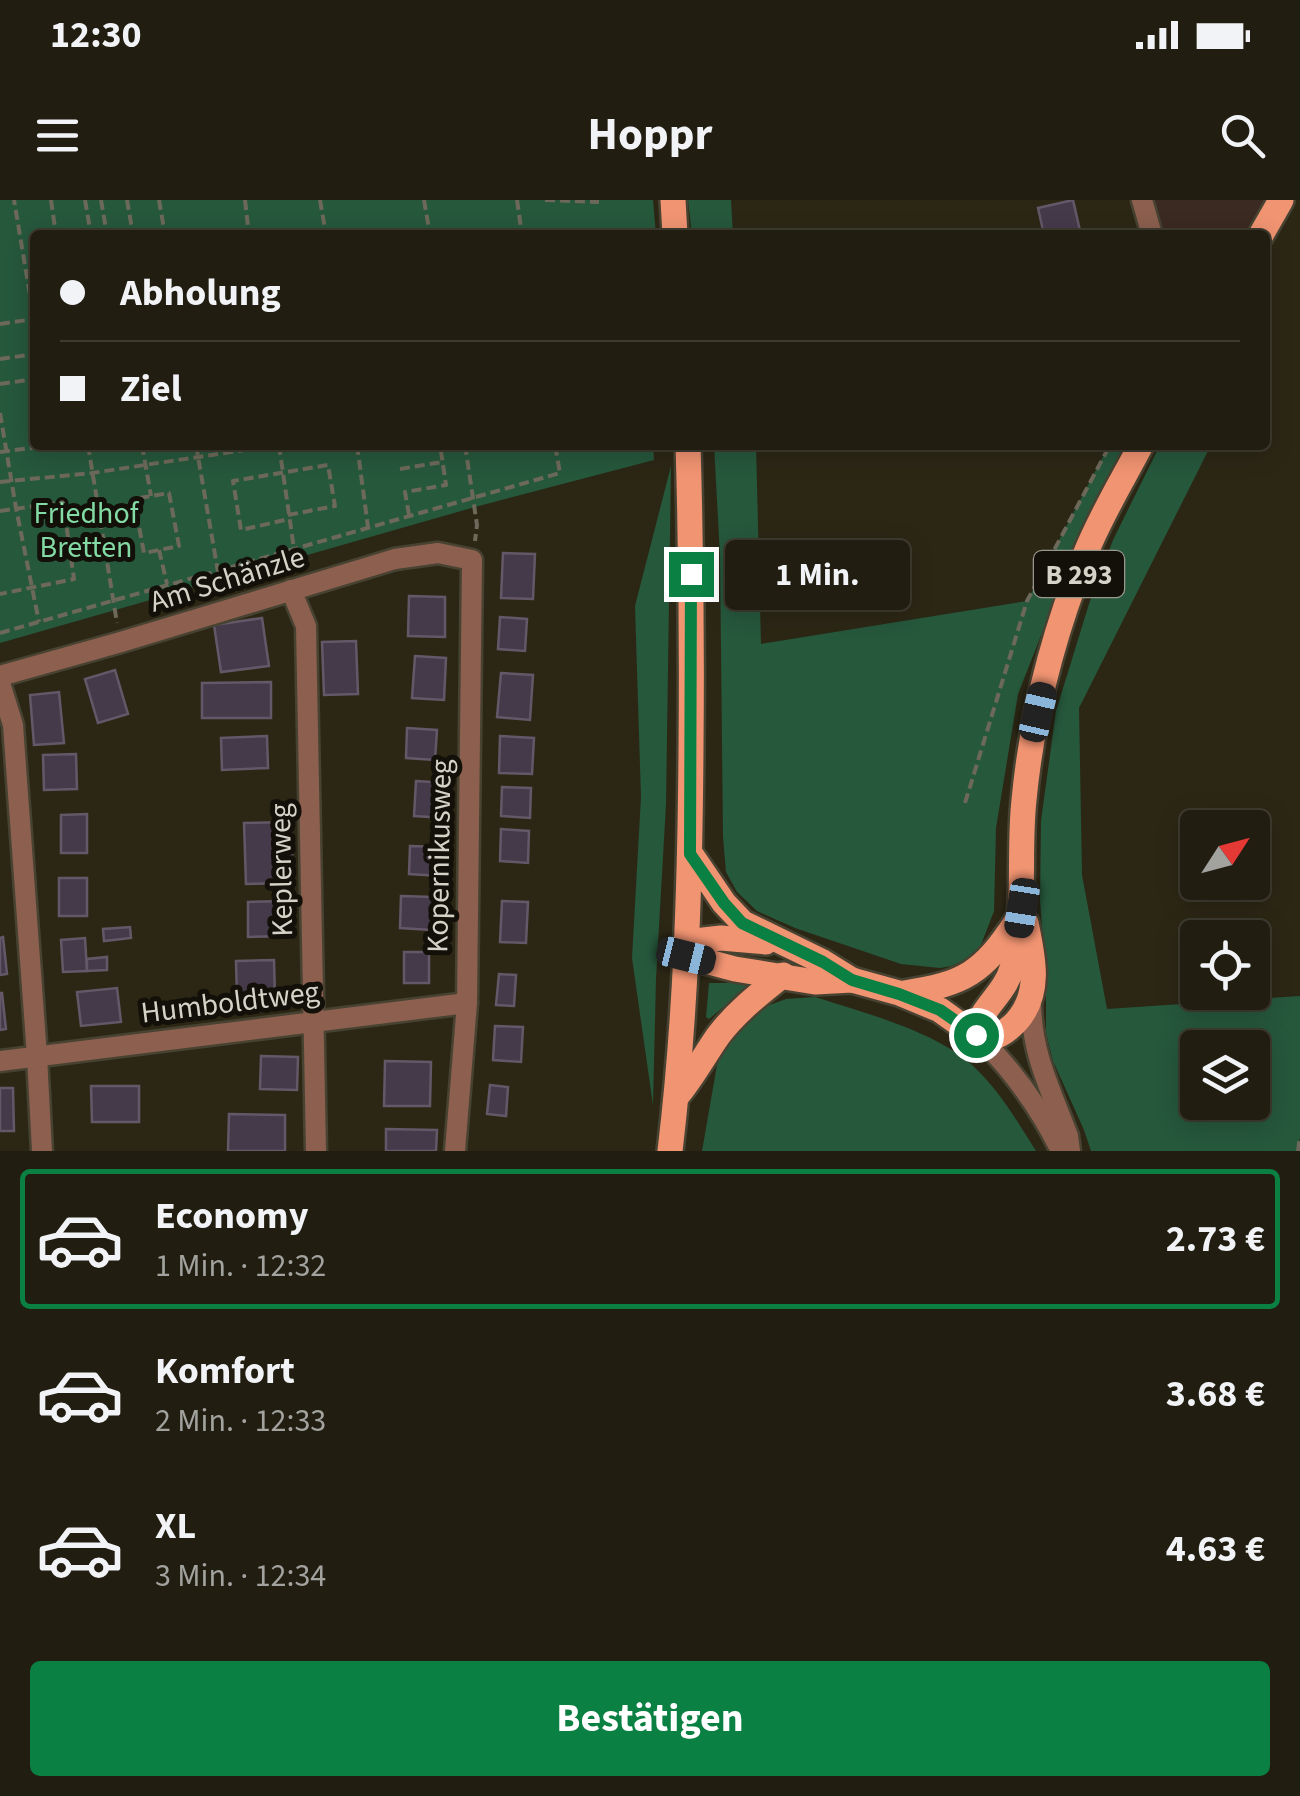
<!DOCTYPE html>
<html lang="de">
<meta charset="utf-8">
<style>
:root{--surface:#211d10;--page:#292619;--text:#f1f3f6;--muted:#a2a29f;--line:#3e3b30;--accent:#0b8043}
body{margin:0;font-family:"Source Sans 3",sans-serif;background:var(--page);color:var(--text);height:100vh;display:flex;flex-direction:column;font-size:38px;white-space:nowrap}
*{box-sizing:border-box;margin:0}
p{font-size:32px;color:var(--muted)}
.icon{flex:none;width:55px;height:55px;fill:none;stroke:currentColor;stroke-width:2;stroke-linecap:round;stroke-linejoin:round}
.map{position:relative;height:951px;overflow:hidden}
.details{display:flex;flex-direction:column;background:var(--surface);flex:1}
.details>*{flex:none}
.top-card{position:absolute;left:30px;top:30px;width:1240px;height:220px;border-radius:10px;box-shadow:0 5px 25px #0003,0 0 0 2px var(--line);display:grid;align-content:center;height:220px;padding:0 30px;background:var(--surface)}
.needle{width:65px;rotate:54deg}
.fabs{position:absolute;left:1180px;top:610px;display:grid;gap:20px}
.fabs a{display:grid;place-items:center;width:90px;height:90px;border-radius:10px;background:var(--surface);box-shadow:0 5px 25px #0003,0 0 0 2px var(--line);font-size:50px}
.end{position:absolute;width:45px;height:45px;margin:-22px;border:12px solid #0b8043;background:#fff;box-shadow:0 0 0 5px #fff}
.from{border-radius:50%}
.bubble{position:absolute;height:70px;border-radius:10px;background:var(--surface);box-shadow:0 5px 25px #0003,0 0 0 2px var(--line);font-size:32px;font-weight:700;line-height:70px;text-align:center}
.car{position:absolute;width:30px;height:60px;margin:-30px -15px;border-radius:12px;box-shadow:0 0 8px 2px #0007;background:linear-gradient(#222 24%,#8ab4d8 0 40%,#222 0 76%,#8ab4d8 0 86%,#222 0)}
.top-card b{display:flex;align-items:center;gap:35px;height:95px;font-size:38px}
.top-card b+b{border-top:2px solid var(--line)}
.top-card i{width:25px;height:25px;background:var(--text)}
ul{padding:18px 0 0;list-style:none}
li{display:flex;align-items:center;gap:30px;height:140px;margin:0 20px 15px;padding:0 10px;border:5px solid transparent;border-radius:10px}
li div{flex:1}
li b{display:block;font-size:38px}
li em{font-style:normal;font-weight:700}
li.active{border-color:var(--accent)}
li>.icon{width:90px;height:90px;stroke-width:1.5}
.action{display:flex;gap:20px;margin-top:auto;padding:20px 30px}
.action a{flex:1;height:115px;border-radius:10px;background:var(--accent);color:#fff;font-size:40px;font-weight:700;line-height:115px;text-align:center}
.status{display:flex;justify-content:space-between;align-items:center;height:70px;padding:0 50px;background:var(--surface);direction:ltr}
.status svg{height:28px;fill:currentColor}
header{display:flex;justify-content:space-between;align-items:center;height:130px;padding:0 30px;background:var(--surface);font-size:45px;font-weight:700}
.map>svg:first-child{display:block}
</style>
<div class="status"><b>12:30</b><svg viewBox="0 0 49 12"><path d="M0 12V9h3v3zM5 12V6h3v6zM10 12V3h3v9zM15 12V0h3v12zM26 1h20v11H26zM47 4h2v5h-2z"/></svg></div>
<header><svg class="icon" aria-label="menu" viewBox="0 0 24 24"><path d="M4 6h16M4 12h16M4 18h16"/></svg>Hoppr<svg class="icon" aria-label="search" viewBox="0 0 24 24"><circle cx="10" cy="10" r="6"/><path d="M15 15l6 6"/></svg></header>
<div class="map">
<svg width="1300" height="951" viewBox="0 0 1300 951">
<rect width="100%" height="100%" fill="#2c2715"/>
<path fill="#3b2a21" d="M1142 0H1268L1248 35H1152Z"/>
<g fill="#26583c" fill-rule="evenodd">
<path d="M0 0H653L656 35H35V245H653L654 260 475 307 0 443Z"/>
<path d="M688 0H731L733 35H692Z"/>
<path d="M714 245H756L761 444 1027 401 1109 245H1130L1077 344 1018 494 996 628 994 711 981 745 970 758 951 766 940 768 901 764 795 728 757 711 737 692 726 672 723 637 720 355Z"/>
<path d="M1160 245H1211L1079 508 1082 675 1107 809 1300 796V937L1298 951H1091L1084 930 1053 861 1046 833V780L1040 700 1041 621 1056 511 1089 404 1113 340ZM1198 848H1252V902H1198Z"/>
<path d="M671 266 666 604 656 779 653 905 632 758 641 597 635 406Z"/>
<path d="M709 783H749V786L709 819 706 817Z"/>
<path d="M815 797C862 812 934 831 971 864 998 888 1017 921 1036 951H702L717 865 723 849 730 839 753 816 767 806 786 799Z"/>
</g>
<g fill="#453a4a" stroke="#645768" stroke-width="2.5">
<path d="M1073 0 1081 35H1044L1038 8Z"/>
<path d="M503 353 535 354 533 399 501 398Z"/>
<path d="M409 396 445 397V437L408 436Z"/>
<path d="M500 417 527 419 525 451 498 449Z"/>
<path d="M262 418 269 466 221 472 214 425Z"/>
<path d="M356 441 358 494 324 495 322 442Z"/>
<path d="M415 456 446 458 444 500 412 498Z"/>
<path d="M115 470 128 514 98 523 85 479Z"/>
<path d="M501 473 533 475 530 520 497 517Z"/>
<path d="M271 482V518H202V483Z"/>
<path d="M59 492 64 543 34 545 30 495Z"/>
<path d="M407 528 437 530 435 560 406 558Z"/>
<path d="M267 536 268 568 222 570 221 538Z"/>
<path d="M500 536 534 538 532 574 499 573Z"/>
<path d="M76 554 77 589 44 590 43 555Z"/>
<path d="M416 581 447 583 445 618 414 616Z"/>
<path d="M502 587 531 588 530 618 501 616Z"/>
<path d="M87 614V653H61V615Z"/>
<path d="M291 622 293 683 246 684 244 623Z"/>
<path d="M501 629 529 631 528 663 500 661Z"/>
<path d="M410 646 441 647 440 676 409 674Z"/>
<rect x="59" y="678" width="28" height="38"/>
<path d="M401 696 433 697 431 730 400 728Z"/>
<path d="M284 701 285 736 248 737V702Z"/>
<path d="M502 701 528 702 526 743 500 742Z"/>
<path d="M130 727 131 738 104 741 103 729Z"/>
<path d="M3 737 7 774 0 775V738Z"/>
<path d="M85 738 87 771 63 772 61 740Z"/>
<rect x="404" y="752" width="25" height="31"/>
<path d="M107 757V770L87 771V759Z"/>
<path d="M274 760 275 798 237 799 236 761Z"/>
<path d="M499 774 516 775 514 806 496 805Z"/>
<path d="M117 788 121 822 81 826 77 792Z"/>
<path d="M0 793H2L6 829 0 830Z"/>
<path d="M495 826 523 827 521 862 493 860Z"/>
<path d="M261 856 298 857 297 890 260 889Z"/>
<path d="M385 861 431 862 430 906H384Z"/>
<path d="M490 885 508 887 506 916 487 914Z"/>
<path d="M91 886H139V922H92Z"/>
<path d="M0 888H13L14 931H0Z"/>
<path d="M229 914 285 915V951H228Z"/>
<path d="M386 929 437 930 436 951H386Z"/>
</g>
<g fill="none" stroke-linecap="round" stroke-linejoin="round">
<g stroke="#474231" stroke-width="25">
<g id="street">
<path d="M1142 0 1152 35"/>
<path d="M291 390 306 426 316 951"/>
<path d="M0 476 121 442 395 359 438 353 472 360 467 803 455 951"/>
<path d="M0 483 13 525 37 856 42 951"/>
<path d="M1031 800C1031 853 1050 888 1068 936L1070 951"/>
<path d="M982 840C1015 873 1040 908 1061 951"/>
<path d="M0 861 467 803"/>
</g>
</g>
<g stroke="#474231" stroke-width="30">
<g id="primary">
<path d="M673 0 675 35"/>
<path d="M1261 35 1281 0"/>
<path d="M690 653 724 703 743 723 823 762 852 780 899 793 940 810 982 840C997 838 1006 832 1016 822 1042 794 1033 756 1026 723"/>
<path d="M686 742 721 738 766 742"/>
<path d="M686 756 735 769 815 782 852 780"/>
<path d="M904 793C964 784 983 773 1016 722"/>
<path d="M976 835C978 827 980 820 984 813 994 798 1007 786 1012 768 1027 712 1018 656 1024 600 1032 516 1054 432 1085 355 1100 317 1122 281 1141 245"/>
<path d="M677 896C693 877 704 856 718 836 736 812 759 794 783 775"/>
<path d="M670 951C686 817 690 683 691 549 692 448 691 346 688 245"/>
</g>
</g>
<g stroke="#6d695a" stroke-width="4" stroke-dasharray="10 5" stroke-linecap="butt">
<path d="M51 0 56 35"/>
<path d="M85 0 91 35"/>
<path d="M101 0 107 35"/>
<path d="M127 0 133 35"/>
<path d="M159 0 165 35"/>
<path d="M245 0 249 35"/>
<path d="M320 0 326 35"/>
<path d="M424 0 430 35"/>
<path d="M517 0 522 35"/>
<path d="M545 0 599 2"/>
<path d="M0 124 34 119 14 0"/>
<path d="M0 159 35 154"/>
<path d="M0 184 35 179"/>
<path d="M0 213 16 308 39 422"/>
<path d="M88 245 117 423"/>
<path d="M142 245 151 296"/>
<path d="M196 245 218 372"/>
<path d="M279 245 294 349"/>
<path d="M357 245 368 327"/>
<path d="M402 245H408"/>
<path d="M465 245 477 325 475 341"/>
<path d="M0 252 54 245"/>
<path d="M400 269 442 262"/>
<path d="M0 282 92 273 277 245"/>
<path d="M169 293 179 346 144 353 134 299Z"/>
<path d="M0 311 63 302 74 379 0 394"/>
<path d="M288 315 335 306 328 265 233 281 241 330 289 319"/>
<path d="M409 315 405 292 446 285 440 245"/>
<path d="M159 350 167 384"/>
<path d="M0 433 560 273 555 245"/>
<path d="M965 603 1027 401 1110 245"/>
<path d="M1298 951 1300 937"/>
</g>
<use href="#street" stroke="#8c5f4e" stroke-width="20"/>
<use href="#primary" stroke="#f19472" stroke-width="25"/>
</g>
<g fill="none" stroke-linecap="round" stroke-linejoin="round">
<path stroke="#0b8043" stroke-width="12" d="M691 374 690 654 724 703 742 723 823 762 852 780 899 794 940 810 976 835"/>
</g>
<g text-anchor="middle" stroke-width="10" stroke-linejoin="round" paint-order="stroke">
<rect fill="#121008" stroke="#9a988e" stroke-width="2.5" x="1034" y="351" width="90" height="46" rx="8"/>
<g font-size="28" font-weight="bold" fill="#d5d2c7">
<text x="1079" y="384">B 293</text>
</g>
<g font-size="30" fill="#83daa5" stroke="#121008">
<text x="86" y="323">Friedhof<tspan x="86" dy="34">Bretten</tspan></text>
</g>
<g font-size="30" fill="#d5d2c7" stroke="#121008">
<text transform="translate(227 379) rotate(-17)" y="10">Am Schänzle</text>
<text transform="translate(439 656) rotate(-89)" y="10">Kopernikusweg</text>
<text transform="translate(281 670) rotate(-91)" y="10">Keplerweg</text>
<text transform="translate(230 802) rotate(-7)" y="10">Humboldtweg</text>
</g>
</g>
</svg>
<div class="fabs">
<a><svg class="needle" viewBox="-14 -14 28 28"><path d="M0-13l5 13h-10z" fill="#e53935"/><path d="M0 13l5-13h-10z" fill="#a2a29f"/></svg></a>
<a><svg class="icon" aria-label="locate" viewBox="0 0 24 24"><circle cx="12" cy="12" r="6"/><path d="M12 2v4M12 18v4M2 12h4M18 12h4"/></svg></a>
<a><svg class="icon" aria-label="layers" viewBox="0 0 24 24"><path d="M12 4l9 5-9 5-9-5zM3 14l9 5 9-5"/></svg></a>
</div>
<i class="end from" style="left:976px;top:835px"></i>
<i class="end" style="left:691px;top:374px"></i>
<div class="bubble" style="left:725px;top:340px;width:185px">1 Min.</div>
<i class="car" style="left:1038px;top:512px;rotate:13deg"></i>
<i class="car" style="left:1022px;top:708px;rotate:189deg"></i>
<i class="car" style="left:686px;top:756px;rotate:104deg"></i>
<div class="top-card">
<b><i class="from"></i>Abholung</b>
<b><i></i>Ziel</b>
</div>
</div>
<section class="details">
<ul>
<li class="active"><svg class="icon" aria-label="car" viewBox="0 0 24 24"><path d="M5 17H2v-5l4-1 3-4h7l3 4 3 1v5h-3M9 17h6M6 11h13"/><circle cx="7" cy="17" r="2"/><circle cx="17" cy="17" r="2"/></svg><div><b>Economy</b><p>1 Min. · 12:32</p></div><em>2.73 €</em></li>
<li><svg class="icon" aria-label="car" viewBox="0 0 24 24"><path d="M5 17H2v-5l4-1 3-4h7l3 4 3 1v5h-3M9 17h6M6 11h13"/><circle cx="7" cy="17" r="2"/><circle cx="17" cy="17" r="2"/></svg><div><b>Komfort</b><p>2 Min. · 12:33</p></div><em>3.68 €</em></li>
<li><svg class="icon" aria-label="car" viewBox="0 0 24 24"><path d="M5 17H2v-5l4-1 3-4h7l3 4 3 1v5h-3M9 17h6M6 11h13"/><circle cx="7" cy="17" r="2"/><circle cx="17" cy="17" r="2"/></svg><div><b>XL</b><p>3 Min. · 12:34</p></div><em>4.63 €</em></li>
</ul>
<div class="action"><a>Bestätigen</a></div>
</section>
